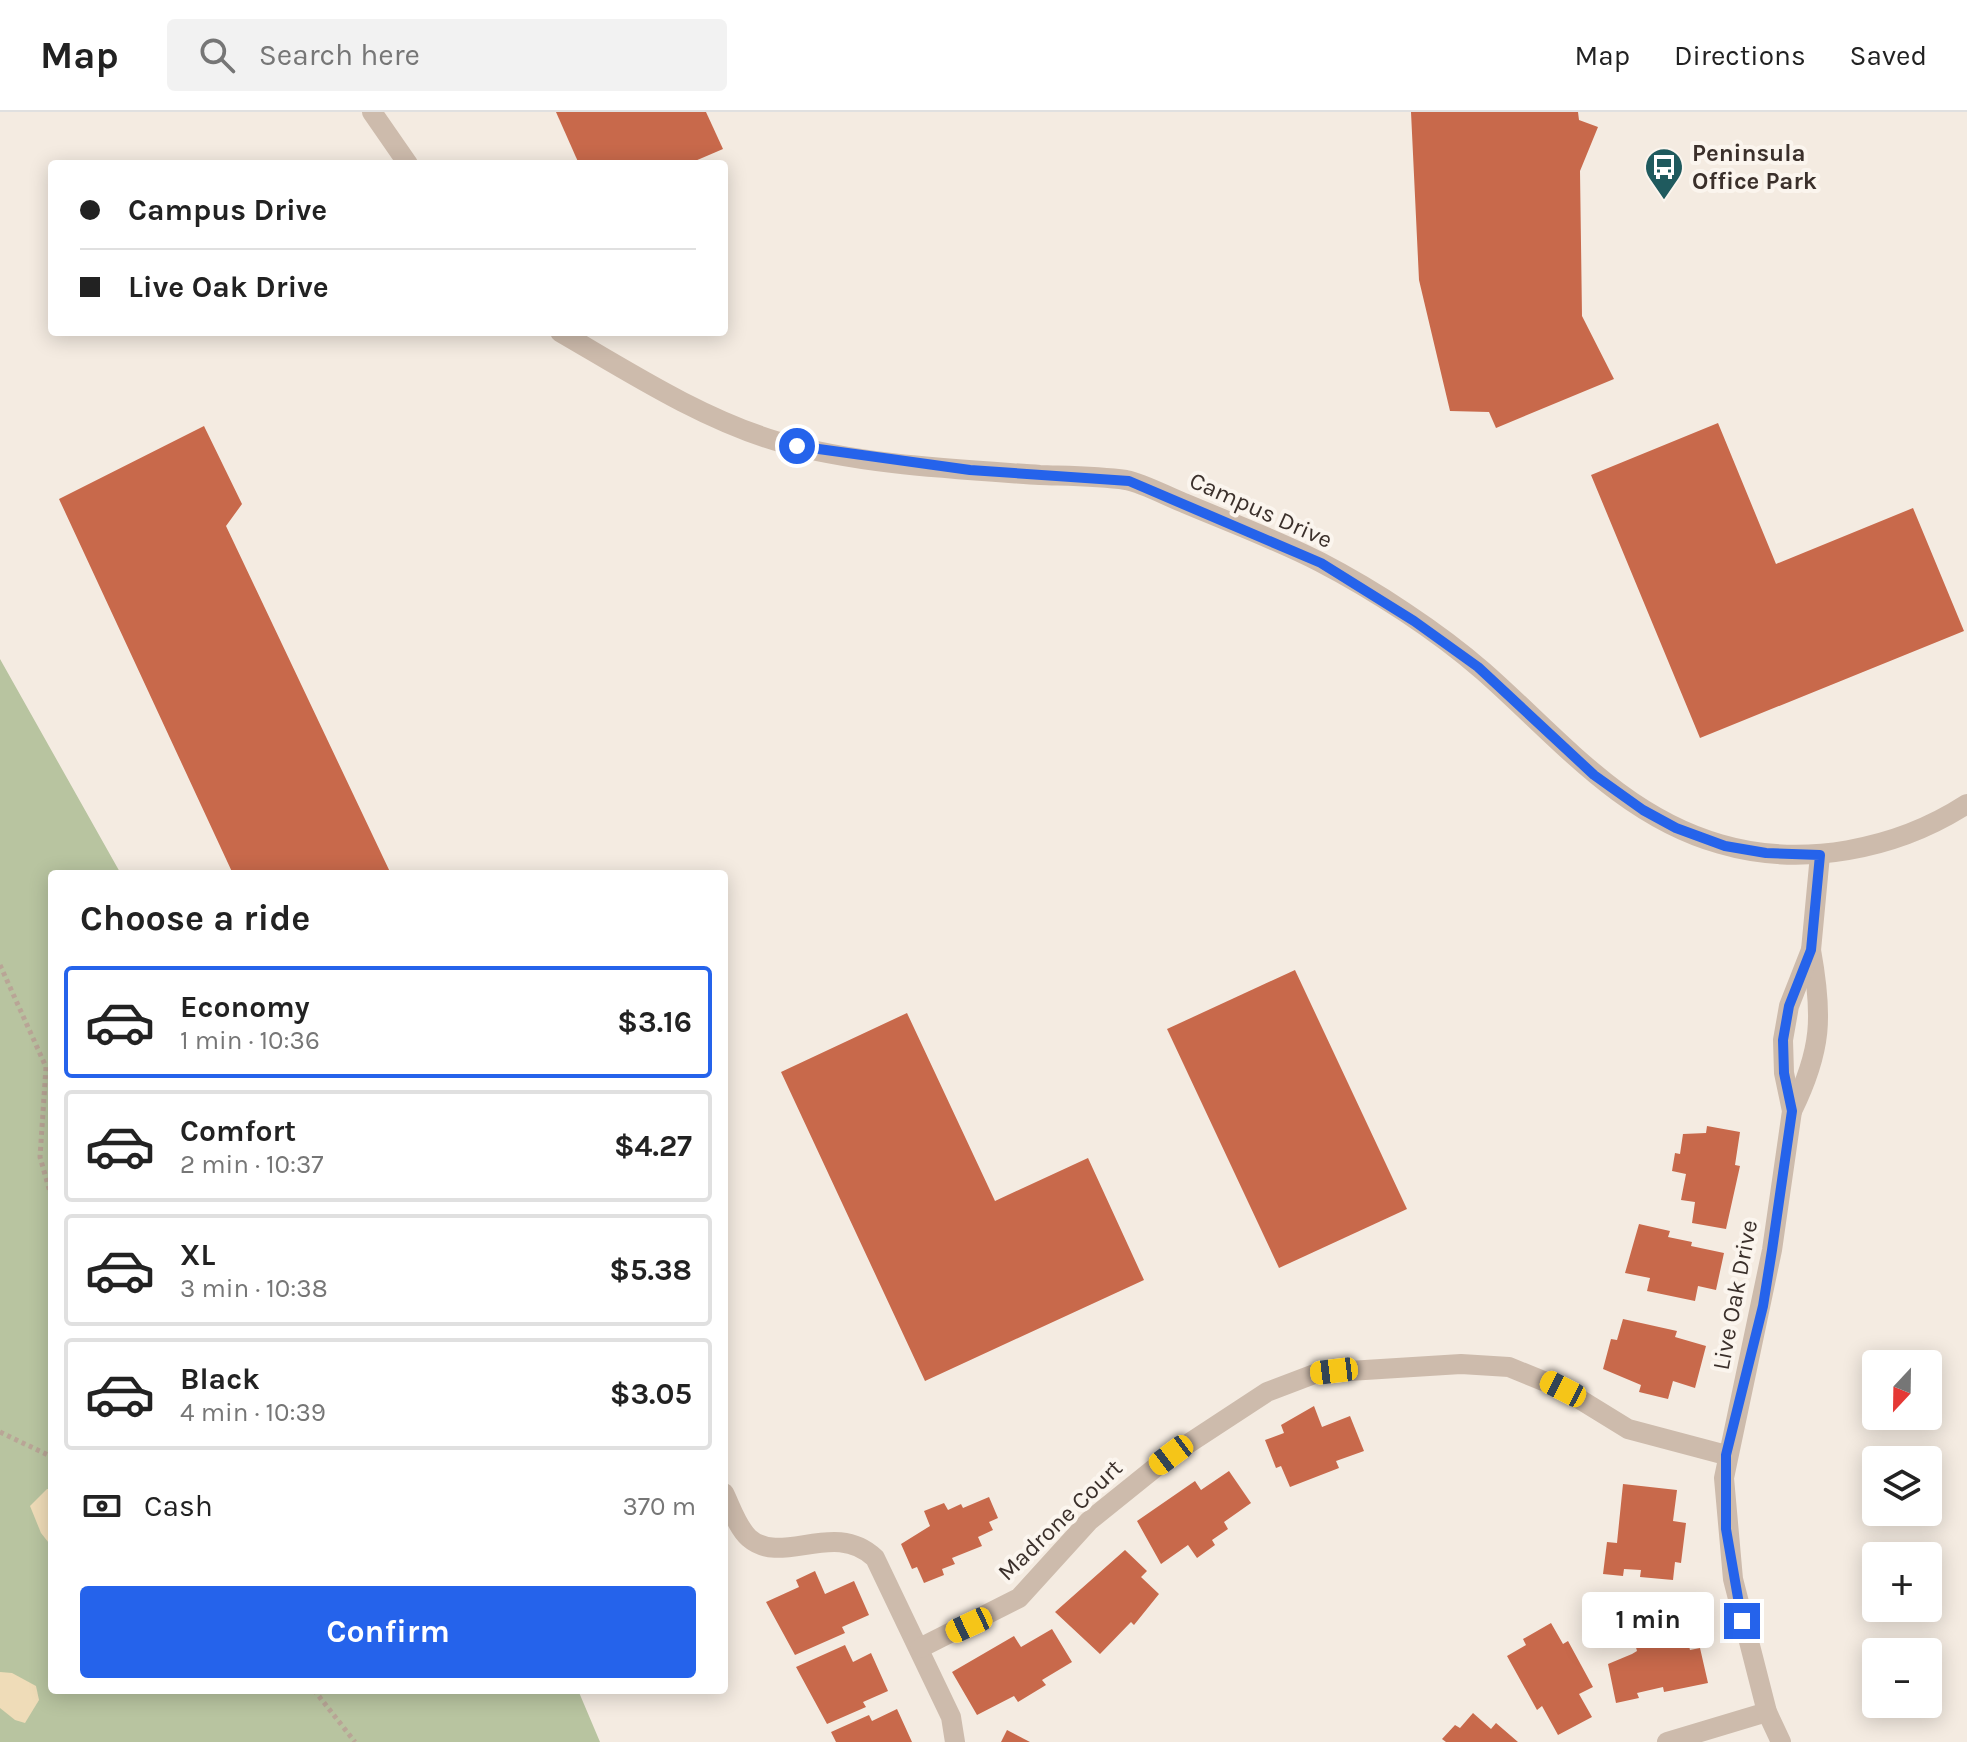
<!DOCTYPE html>
<meta charset="utf-8">
<style>
:root{--surface:#fff;--page:#f2f2f2;--text:#222;--muted:#767676;--line:#e0e0e0;--accent:#2563eb}
body{margin:0;font-family:Karla,sans-serif;background:var(--page);color:var(--text);height:100vh;display:flex;flex-direction:column;font-size:30px;white-space:nowrap}
*{box-sizing:border-box;margin:0}
p{font-size:26px;color:var(--muted)}
.icon{flex:none;width:44px;height:44px;fill:none;stroke:currentColor;stroke-width:2;stroke-linecap:round;stroke-linejoin:round}
.map{position:relative;flex:1;overflow:hidden}
.drawer{position:absolute;left:48px;top:758px;width:680px;height:824px;display:flex;flex-direction:column;background:var(--surface);border-radius:8px;box-shadow:0 4px 20px #0003}
.drawer>*{flex:none}
.hud{position:absolute;left:48px;top:48px;width:680px;height:176px;border-radius:8px;box-shadow:0 4px 20px #0003;display:grid;align-content:center;height:176px;padding:0 32px;background:var(--surface)}
.needle{width:52px;rotate:202deg}
.tools{position:absolute;left:1862px;top:1238px;display:grid;gap:16px}
.tools a{display:grid;place-items:center;width:80px;height:80px;border-radius:8px;background:var(--surface);box-shadow:0 4px 20px #0003;font-size:40px}
.end{position:absolute;width:36px;height:36px;margin:-18px;border:10px solid #2563eb;background:#fff;box-shadow:0 0 0 4px #fff}
.from{border-radius:50%}
.bubble{position:absolute;height:56px;border-radius:8px;background:var(--surface);box-shadow:0 4px 20px #0003;font-size:26px;font-weight:700;line-height:56px;text-align:center}
.car{position:absolute;width:24px;height:48px;margin:-24px -12px;border-radius:10px;box-shadow:0 0 6px 2px #0007;background:linear-gradient(#f5c518 24%,#345 0 40%,#f5c518 0 76%,#345 0 86%,#f5c518 0)}
.hud b{display:flex;align-items:center;gap:28px;height:76px;font-size:30px}
.hud b+b{border-top:2px solid var(--line)}
.hud i{width:20px;height:20px;background:var(--text)}
ul{padding:0;list-style:none}
li{display:flex;align-items:center;gap:24px;height:112px;margin:0 16px 12px;padding:0 16px;border:4px solid var(--line);border-radius:8px}
li div{flex:1}
li b{display:block;font-size:30px}
li em{font-style:normal;font-weight:700}
li.selected{border-color:var(--accent)}
li>.icon{width:72px;height:72px;stroke-width:1.5}
h2{padding:0 32px;font-size:36px;line-height:96px}
.pay{display:flex;align-items:center;gap:20px;height:88px;padding:0 32px;font-size:30px}
.pay p{margin-inline-start:auto}
.primary-button{display:flex;gap:16px;margin-top:auto;padding:16px 32px}
.primary-button a{flex:1;height:92px;border-radius:8px;background:var(--accent);color:#fff;font-size:32px;font-weight:700;line-height:92px;text-align:center}
header{display:flex;align-items:center;gap:48px;box-sizing:border-box;height:112px;padding:0 40px;background:var(--surface);border-bottom:2px solid var(--line)}
header strong{font-size:38px}
nav{display:flex;gap:44px;margin-inline-start:auto;font-size:28px}
.search{width:560px;height:72px;background:var(--page);display:flex;align-items:center;gap:20px;box-sizing:border-box;padding:0 28px;border-radius:8px;color:var(--muted);font-size:30px}
.map>svg:first-child{display:block}
</style>
<header>
<strong>Map</strong>
<div class="search"><svg class="icon" aria-label="search" viewBox="0 0 24 24"><circle cx="10" cy="10" r="6"/><path d="M15 15l6 6"/></svg>Search here</div>
<nav><a>Map</a><a>Directions</a><a>Saved</a></nav>
</header>
<div class="map">
<svg width="1967" height="1630" viewBox="0 0 1967 1630">
<rect width="100%" height="100%" fill="#f4ebe1"/>
<path fill="#b8c4a0" d="M0 547 121 762H52V1578H578L600 1630H0Z"/>
<g fill="#efdcb8">
<path d="M47 1377H52V1435L41 1421 30 1394Z"/>
<path d="M0 1560 12 1561 36 1574 39 1588 25 1611 15 1608 0 1596Z"/>
</g>
<g fill="#c8694b">
<path d="M556 0H706L723 37 688 52H579Z"/>
<path d="M1411 0H1578L1579 8 1598 15 1580 59 1582 204 1614 267 1496 316 1489 300 1450 299 1419 168Z"/>
<path d="M1718 311 1776 452 1913 396 1964 519 1700 626 1591 363Z"/>
<path d="M204 314 242 392 226 414 391 762H233L59 387Z"/>
<path d="M1295 858 1407 1097 1279 1156 1167 917Z"/>
<path d="M907 901 995 1089 1088 1046 1144 1168 925 1269 781 960Z"/>
<path d="M1707 1014 1740 1020 1735 1053 1740 1054 1726 1117 1692 1111 1695 1090 1681 1088 1686 1062 1672 1059 1675 1041 1680 1042 1683 1022 1706 1021Z"/>
<path d="M1639 1112 1670 1119 1668 1125 1692 1130 1691 1134 1724 1141 1716 1178 1698 1174 1695 1189 1647 1179 1650 1166 1625 1161Z"/>
<path d="M1623 1207 1677 1219 1675 1225 1706 1234 1695 1276 1673 1269 1668 1287 1639 1280 1641 1273 1603 1257 1611 1227 1617 1228Z"/>
<path d="M1314 1294 1322 1315 1350 1304 1364 1339 1336 1349 1339 1356 1290 1375 1281 1354 1276 1356 1265 1328 1284 1321 1281 1313Z"/>
<path d="M1229 1359 1251 1391 1224 1410 1228 1417 1212 1428 1215 1433 1197 1446 1188 1433 1161 1452 1137 1409 1195 1369 1201 1378Z"/>
<path d="M1623 1372 1677 1378 1673 1409 1686 1411 1681 1451 1675 1450 1673 1468 1640 1465 1641 1458 1624 1457 1623 1464 1603 1462 1607 1430 1617 1431Z"/>
<path d="M989 1385 998 1406 989 1410 993 1418 978 1425 982 1434 952 1446 955 1452 942 1457 944 1463 924 1471 917 1455 912 1457 901 1432 930 1414 924 1399 944 1391 948 1398 961 1392 963 1396Z"/>
<path d="M1125 1438 1147 1459 1141 1465 1159 1482 1134 1513 1131 1510 1100 1542 1055 1500Z"/>
<path d="M815 1459 825 1482 854 1469 869 1503 842 1515 845 1521 795 1543 766 1490 799 1475 796 1468Z"/>
<path d="M1551 1511 1563 1532 1568 1529 1593 1575 1579 1582 1592 1605 1558 1623 1542 1594 1537 1598 1507 1544 1526 1533 1523 1527Z"/>
<path d="M1052 1517 1072 1550 1042 1568 1046 1573 1018 1590 1014 1584 977 1603 952 1560 1014 1524 1021 1535Z"/>
<path d="M1664 1519 1665 1523 1685 1519 1690 1538 1700 1536 1708 1571 1664 1580 1663 1575 1637 1581 1639 1586 1616 1591 1608 1552 1632 1542 1637 1539 1635 1532 1645 1530 1644 1523Z"/>
<path d="M845 1533 853 1550 871 1541 888 1579 863 1590 866 1595 827 1612 796 1555Z"/>
<path d="M897 1597 912 1630H836L831 1620 869 1603 872 1609Z"/>
<path d="M1473 1601 1491 1617 1496 1611 1518 1630H1446L1442 1627 1455 1613 1460 1616Z"/>
<path d="M1007 1618 1030 1630H1001Z"/>
</g>
<g fill="none" stroke-linecap="round" stroke-linejoin="round">
<g stroke="#b9a596" stroke-width="5" stroke-dasharray="4 4" stroke-linecap="butt">
<path d="M0 853 46 955 40 1045 52 1087"/>
<path d="M0 1320 52 1345"/>
<path d="M314 1578 355 1630"/>
</g>
<g stroke="#cdbbac" stroke-width="20">
<path d="M372 0 408 52"/>
<path d="M560 220C629 260 700 306 776 329 860 353 953 357 1040 363 1068 364 1098 364 1126 368 1145 372 1166 384 1184 391 1229 410 1277 428 1320 450 1374 478 1437 519 1483 559 1557 624 1621 704 1720 732 1802 756 1896 738 1967 692"/>
<path d="M1792 999C1822 938 1823 904 1811 838"/>
<path d="M724 1381C731 1395 737 1415 749 1426 782 1455 834 1407 875 1446L951 1605 955 1630"/>
<path d="M920 1536 1019 1486 1089 1409 1171 1343 1267 1280 1317 1261 1461 1252 1509 1255 1563 1277 1628 1317 1726 1343"/>
<path d="M1667 1630 1767 1600"/>
<path d="M1781 1630 1767 1600 1733 1467 1724 1366 1772 1138 1792 999 1784 961 1783 928 1789 894 1811 838 1820 743"/>
</g>
</g>
<g fill="none" stroke-linecap="round" stroke-linejoin="round">
<path stroke="#2563eb" stroke-width="10" d="M797 334 970 358 1129 369 1321 451 1414 509 1478 555 1594 663 1643 698 1676 716 1725 734 1766 741 1820 743 1811 838 1789 894 1783 928 1784 961 1792 999 1772 1138 1763 1194 1726 1343V1417L1742 1509"/>
</g>
<defs>
<g id="bus-pin" transform="scale(2)"><path d="M0 17L-7.5 6A9.5 9.5 0 1 1 7.5 6Z" fill="#1f5a5e" stroke="#fbf5ee"/><path d="M-5-6H5V4H4V6H2V4H-2V6H-4V4H-5ZM-3.5-4V0h7V-4ZM-3.5 1.2v1.5H-2V1.2ZM2 1.2v1.5H3.5V1.2Z" fill="#fff"/></g>
</defs>
<g fill-rule="evenodd">
<use href="#bus-pin" x="1664" y="55"/>
</g>
<g text-anchor="middle" stroke-width="8" stroke-linejoin="round" paint-order="stroke">
<g font-size="24" font-weight="bold" fill="#3b302b" stroke="#fbf5ee" text-anchor="start">
<text x="1692" y="49">Peninsula<tspan x="1692" dy="28">Office Park</tspan></text>
</g>
<g font-size="24" fill="#3b302b" stroke="#fbf5ee">
<text transform="translate(1261 398) rotate(24)" y="8">Campus Drive</text>
<text transform="translate(1735 1183) rotate(-79)" y="8">Live Oak Drive</text>
<text transform="translate(1060 1408) rotate(-44)" y="8">Madrone Court</text>
</g>
</g>
</svg>
<div class="tools">
<a><svg class="needle" viewBox="-14 -14 28 28"><path d="M0-13l5 13h-10z" fill="#e53935"/><path d="M0 13l5-13h-10z" fill="#767676"/></svg></a>
<a><svg class="icon" aria-label="layers" viewBox="0 0 24 24"><path d="M12 4l9 5-9 5-9-5zM3 14l9 5 9-5"/></svg></a>
<a>+</a>
<a>−</a>
</div>
<i class="end from" style="left:797px;top:334px"></i>
<i class="end" style="left:1742px;top:1509px"></i>
<div class="bubble" style="left:1582px;top:1480px;width:132px">1 min</div>
<i class="car" style="left:1334px;top:1259px;rotate:263deg"></i>
<i class="car" style="left:1563px;top:1277px;rotate:297deg"></i>
<i class="car" style="left:1171px;top:1343px;rotate:233deg"></i>
<i class="car" style="left:969px;top:1513px;rotate:245deg"></i>
<div class="hud">
<b><i class="from"></i>Campus Drive</b>
<b><i></i>Live Oak Drive</b>
</div>
<section class="drawer">
<h2>Choose a ride</h2>
<ul>
<li class="selected"><svg class="icon" aria-label="car" viewBox="0 0 24 24"><path d="M5 17H2v-5l4-1 3-4h7l3 4 3 1v5h-3M9 17h6M6 11h13"/><circle cx="7" cy="17" r="2"/><circle cx="17" cy="17" r="2"/></svg><div><b>Economy</b><p>1 min · 10:36</p></div><em>$3.16</em></li>
<li><svg class="icon" aria-label="car" viewBox="0 0 24 24"><path d="M5 17H2v-5l4-1 3-4h7l3 4 3 1v5h-3M9 17h6M6 11h13"/><circle cx="7" cy="17" r="2"/><circle cx="17" cy="17" r="2"/></svg><div><b>Comfort</b><p>2 min · 10:37</p></div><em>$4.27</em></li>
<li><svg class="icon" aria-label="car" viewBox="0 0 24 24"><path d="M5 17H2v-5l4-1 3-4h7l3 4 3 1v5h-3M9 17h6M6 11h13"/><circle cx="7" cy="17" r="2"/><circle cx="17" cy="17" r="2"/></svg><div><b>XL</b><p>3 min · 10:38</p></div><em>$5.38</em></li>
<li><svg class="icon" aria-label="car" viewBox="0 0 24 24"><path d="M5 17H2v-5l4-1 3-4h7l3 4 3 1v5h-3M9 17h6M6 11h13"/><circle cx="7" cy="17" r="2"/><circle cx="17" cy="17" r="2"/></svg><div><b>Black</b><p>4 min · 10:39</p></div><em>$3.05</em></li>
</ul>
<div class="pay"><svg class="icon" aria-label="cash" viewBox="0 0 24 24"><path d="M3 7h18v10H3z"/><circle cx="12" cy="12" r="2"/></svg>Cash<p>370 m</p></div>
<div class="primary-button"><a>Confirm</a></div>
</section>
</div>
